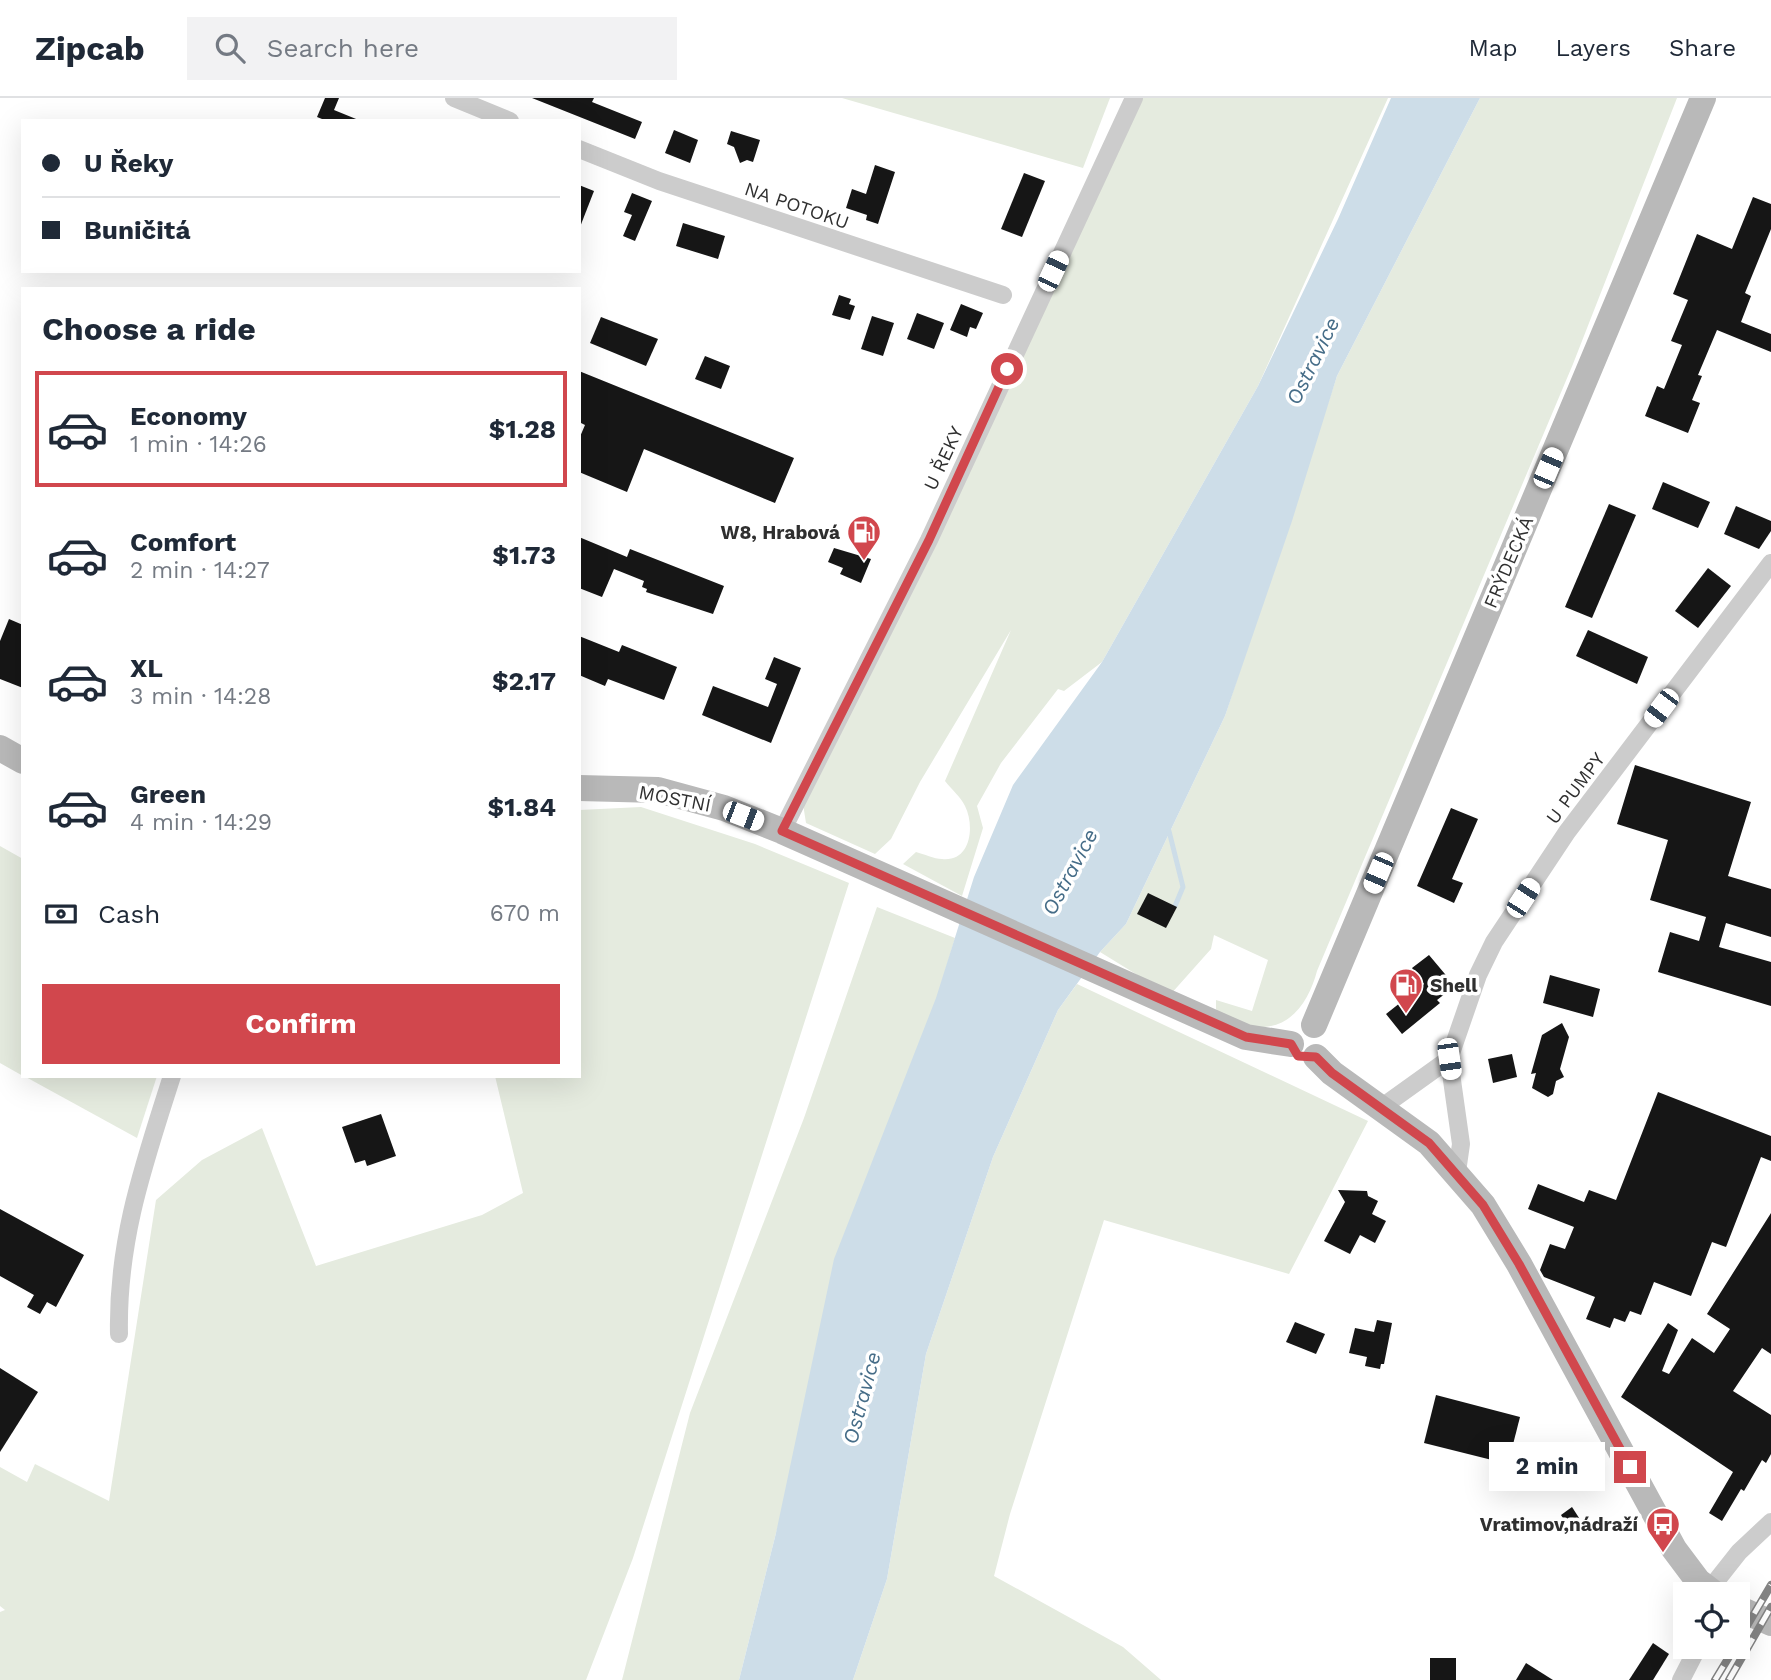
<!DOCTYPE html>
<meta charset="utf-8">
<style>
:root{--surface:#fff;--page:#f2f2f3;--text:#1f2937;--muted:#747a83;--line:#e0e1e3;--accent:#d1474d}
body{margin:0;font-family:"Work Sans",sans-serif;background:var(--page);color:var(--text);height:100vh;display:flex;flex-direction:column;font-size:26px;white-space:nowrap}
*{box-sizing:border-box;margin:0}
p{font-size:23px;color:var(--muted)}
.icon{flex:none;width:38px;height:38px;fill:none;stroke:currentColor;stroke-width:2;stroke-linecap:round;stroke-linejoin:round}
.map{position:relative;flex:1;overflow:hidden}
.details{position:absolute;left:21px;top:189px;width:560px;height:791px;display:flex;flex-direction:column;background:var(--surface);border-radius:0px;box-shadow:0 7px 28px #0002}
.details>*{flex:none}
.guide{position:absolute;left:21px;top:21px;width:560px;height:154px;border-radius:0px;box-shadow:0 7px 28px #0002;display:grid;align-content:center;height:154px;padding:0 21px;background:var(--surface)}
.buttons{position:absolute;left:1673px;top:1484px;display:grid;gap:14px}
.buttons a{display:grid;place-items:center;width:77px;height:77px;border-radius:0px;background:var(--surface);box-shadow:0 7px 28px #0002;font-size:35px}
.end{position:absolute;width:32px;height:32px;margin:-16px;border:9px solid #d1474d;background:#fff;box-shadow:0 0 0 4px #fff}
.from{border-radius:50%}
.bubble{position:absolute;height:49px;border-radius:0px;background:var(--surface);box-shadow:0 7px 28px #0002;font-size:23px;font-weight:700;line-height:49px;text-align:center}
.car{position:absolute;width:21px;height:42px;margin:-21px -10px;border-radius:9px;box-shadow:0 0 5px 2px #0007;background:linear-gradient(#fff 24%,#345 0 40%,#fff 0 76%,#345 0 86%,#fff 0)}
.guide b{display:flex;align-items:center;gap:24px;height:66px;font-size:26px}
.guide b+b{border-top:2px solid var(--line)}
.guide i{width:18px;height:18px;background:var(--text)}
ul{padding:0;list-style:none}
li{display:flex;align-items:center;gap:21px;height:116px;margin:0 14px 10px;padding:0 7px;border:4px solid transparent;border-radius:0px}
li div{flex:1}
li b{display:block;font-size:26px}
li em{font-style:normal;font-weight:700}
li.current{border-color:var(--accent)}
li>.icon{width:63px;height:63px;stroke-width:1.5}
h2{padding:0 21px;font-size:32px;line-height:84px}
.pay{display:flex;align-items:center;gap:18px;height:77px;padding:0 21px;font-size:26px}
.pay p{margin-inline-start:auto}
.button{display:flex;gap:14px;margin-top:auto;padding:14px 21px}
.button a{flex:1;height:80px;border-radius:0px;background:var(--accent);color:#fff;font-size:28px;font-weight:700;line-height:80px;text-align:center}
header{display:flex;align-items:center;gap:42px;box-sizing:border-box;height:98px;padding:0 35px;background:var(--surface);border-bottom:2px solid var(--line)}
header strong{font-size:33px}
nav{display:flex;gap:38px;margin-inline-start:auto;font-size:24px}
.search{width:490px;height:63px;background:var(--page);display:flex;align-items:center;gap:18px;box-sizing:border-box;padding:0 24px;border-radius:0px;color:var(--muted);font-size:26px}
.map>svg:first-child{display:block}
</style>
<header>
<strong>Zipcab</strong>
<div class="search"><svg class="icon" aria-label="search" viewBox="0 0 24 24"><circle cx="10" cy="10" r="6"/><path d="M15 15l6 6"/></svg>Search here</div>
<nav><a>Map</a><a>Layers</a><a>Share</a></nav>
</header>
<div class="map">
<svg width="1771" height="1582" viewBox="0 0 1771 1582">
<rect width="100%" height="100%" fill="#fff"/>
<g fill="#e5ebdf">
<path d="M842 0H1110L1083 70Z"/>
<path d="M1135 0H1388L1258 288 1102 564 1064 593 1058 591 1001 665 977 708 983 730 962 798 903 766 916 754C924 756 934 761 942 761 971 764 975 728 965 708 961 699 951 691 945 683L1011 532 920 684 891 741 875 756 806 725 803 706Z"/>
<path d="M1480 0H1677L1573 266 1317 873C1310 899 1295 927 1264 929 1251 930 1233 922 1221 919L1216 911V902L1252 913 1268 862 1214 837 1211 851 1170 897 1100 854 1126 826 1225 618 1337 278Z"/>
<path d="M641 709 755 746 849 785 633 1460 586 1582H0V1514L5 1512 0 1508V1369L27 1384 35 1366 109 1403 156 1102 202 1062 262 1030 316 1168 482 1117 523 1095 495 978H579V712Z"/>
<path d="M0 748 23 761V978L0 965Z"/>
<path d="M877 809 955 840 776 1435 739 1582H622L690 1315 804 1020Z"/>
<path d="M1077 886 1368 1023 1289 1176 1104 1122 1010 1416 994 1478 1123 1549 1161 1582H853L887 1481 926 1256 993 1059 1058 912Z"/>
<path d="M24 978H157L137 1040Z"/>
</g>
<path fill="#cddde8" d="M1391 0H1480L1337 278 1292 423 1225 618 1126 826 1100 854 1058 912 993 1059 926 1256 887 1481 853 1582H739L776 1435 834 1161 936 900 974 779 1013 687 1102 564 1258 288 1338 121Z"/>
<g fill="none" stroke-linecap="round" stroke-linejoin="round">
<path stroke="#cddde8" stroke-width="5" d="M1169 733 1183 789 1175 808"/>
</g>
<g fill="#161616">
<path d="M325 0H339L334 12 361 23H327L317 19Z"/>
<path d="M532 0H594L592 4 642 24 635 41Z"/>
<path d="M674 32 698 42 690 65 665 55Z"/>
<path d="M731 33 760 42 753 64 747 62 740 65 734 49 727 46Z"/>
<path d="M875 67 895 74 878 126 866 122 867 117 846 110 852 91 866 96Z"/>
<path d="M1024 75 1045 83 1022 139 1001 131Z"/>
<path d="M579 87 594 93 580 129H579Z"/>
<path d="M632 95 652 103 635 143 623 138 632 117 624 114Z"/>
<path d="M1753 99 1771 106V131L1745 195 1751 198 1741 224 1771 236V254L1717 232 1698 277 1702 278 1692 302 1700 305 1688 335 1645 318 1657 288 1664 291 1682 247 1671 243 1688 202 1673 196 1697 136 1732 151Z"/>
<path d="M683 125 725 138 718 161 676 148Z"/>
<path d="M839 197 851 201 849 206 855 208 850 222 832 217Z"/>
<path d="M961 206 983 215 976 231 970 229 967 239 950 232Z"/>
<path d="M917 215 944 225 934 251 907 241Z"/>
<path d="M872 218 894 225 883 258 861 251Z"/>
<path d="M601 219 658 241 646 268 590 245Z"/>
<path d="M705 258 730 268 721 291 695 281Z"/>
<path d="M579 273 794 360 775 405 644 351 627 394 579 374V341L585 327 579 324Z"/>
<path d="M1663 384 1710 404 1698 430 1652 411Z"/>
<path d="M1609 406 1636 417 1592 520 1565 509Z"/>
<path d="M1736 408 1771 423V433L1759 451 1724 436Z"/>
<path d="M579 439 627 459 630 451 724 488 713 516 646 494 647 491 642 489 644 483 614 471 602 499 579 490Z"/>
<path d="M834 450 871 461 861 485 840 476 843 470 828 464Z"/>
<path d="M1708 470 1731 488 1698 530 1675 513Z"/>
<path d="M9 521 23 527V590L0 581V543Z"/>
<path d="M1588 532 1648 559 1637 586 1576 558Z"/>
<path d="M579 538 619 554 622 547 677 569 664 602 608 581 605 588 579 577Z"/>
<path d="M774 559 801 570 771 645 702 617 713 588 768 609 777 586 765 581Z"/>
<path d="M1635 667 1751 704 1728 778 1771 791V839L1726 825 1719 849 1771 864V908L1658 874 1670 834 1699 843 1706 819 1650 802 1668 742 1617 726Z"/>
<path d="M1451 710 1478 721 1452 781 1463 785 1454 805 1417 788Z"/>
<path d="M1148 795 1177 809 1166 830 1137 816Z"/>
<path d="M1429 857 1455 888 1437 902 1440 905 1402 936 1386 916 1424 886 1412 870Z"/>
<path d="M1550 877 1600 891 1593 919 1543 905Z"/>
<path d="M1562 925 1569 939 1560 971 1564 979 1556 983 1553 996 1548 999 1532 990 1536 975 1531 976 1542 937Z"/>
<path d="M1512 956 1517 979 1493 985 1488 961Z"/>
<path d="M1658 994 1771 1038V1063L1761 1059 1726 1149 1712 1144 1691 1198 1654 1184 1641 1217 1630 1213 1625 1224 1614 1220 1610 1230 1586 1221 1595 1199 1544 1179 1540 1172 1550 1146 1565 1151 1574 1129 1528 1111 1538 1086 1584 1104 1589 1092 1616 1102Z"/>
<path d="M381 1016 396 1058 367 1068 365 1062 355 1065 342 1029Z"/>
<path d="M1338 1092 1367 1093 1368 1098 1378 1103 1372 1116 1386 1123 1375 1145 1360 1137 1350 1156 1324 1143 1345 1104Z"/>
<path d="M0 1111 84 1157 56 1209 47 1204 40 1216 27 1209 34 1197 0 1178Z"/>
<path d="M1771 1115V1256L1762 1250 1733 1293 1771 1317V1356L1766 1365 1762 1362 1744 1393 1741 1391 1722 1423 1709 1415 1733 1374 1621 1299 1668 1225 1678 1232 1662 1273 1669 1276 1692 1240 1714 1255 1730 1231 1707 1216Z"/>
<path d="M1377 1222 1392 1225 1384 1266H1381L1380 1271 1365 1268 1367 1259 1349 1255 1355 1230 1374 1234Z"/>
<path d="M1295 1224 1325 1236 1316 1256 1286 1244Z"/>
<path d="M0 1270 38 1294 0 1354Z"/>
<path d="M1436 1297 1520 1319 1508 1366 1424 1345Z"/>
<path d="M1572 1409 1581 1423 1569 1430 1561 1417Z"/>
<path d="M1653 1545 1669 1556 1653 1582H1629Z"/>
<rect x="1430" y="1560" width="26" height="22"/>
<path d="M1526 1565 1553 1582H1516Z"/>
</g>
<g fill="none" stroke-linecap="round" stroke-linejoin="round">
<g stroke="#ccc" stroke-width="18">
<path d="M454 0 510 23"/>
<path d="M579 51 659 83 1003 197"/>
<path d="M782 733 929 442 1134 0"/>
<path d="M1449 961 1461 1046 1457 1074"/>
<path d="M1382 1009 1449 961 1478 877 1494 844 1567 734 1771 465"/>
<path d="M119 1236C117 1142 144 1066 172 978"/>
<path d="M1709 1492 1739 1454 1771 1424"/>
<path d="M1681 1582 1698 1549"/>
</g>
<g stroke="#b9b9b9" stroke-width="26">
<path d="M0 650 23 663"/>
<path d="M579 690 658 692 724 710 782 733 1246 939 1291 946"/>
<path d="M1314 927 1703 0"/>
<path d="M1316 959 1332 975 1429 1045 1483 1107 1519 1166 1674 1451 1698 1483 1715 1496"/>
<path d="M1738 1510 1771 1525"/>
</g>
<g stroke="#848484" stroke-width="8">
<g id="rail">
<path d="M1738 1543 1771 1487"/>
<path d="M1715 1582 1735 1549"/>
<path d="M1729 1582 1771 1509"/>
</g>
</g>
<use href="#rail" stroke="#fff" stroke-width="5" stroke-dasharray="16" stroke-linecap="butt"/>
</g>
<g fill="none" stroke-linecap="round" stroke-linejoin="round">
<path stroke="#d1474d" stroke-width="9" d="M1007 271 929 442 782 733 1246 939 1291 946 1298 958 1316 959 1332 975 1429 1045 1483 1107 1519 1166 1630 1369"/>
</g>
<defs>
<g id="fuel-pin" transform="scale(1.75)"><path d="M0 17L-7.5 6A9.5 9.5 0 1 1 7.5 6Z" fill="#d1474d" stroke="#fff"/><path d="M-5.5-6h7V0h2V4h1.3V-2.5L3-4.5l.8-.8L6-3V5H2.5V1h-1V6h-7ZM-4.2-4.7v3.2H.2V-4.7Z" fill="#fff"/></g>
<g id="bus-pin" transform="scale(1.75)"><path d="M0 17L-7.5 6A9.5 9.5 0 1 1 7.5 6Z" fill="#d1474d" stroke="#fff"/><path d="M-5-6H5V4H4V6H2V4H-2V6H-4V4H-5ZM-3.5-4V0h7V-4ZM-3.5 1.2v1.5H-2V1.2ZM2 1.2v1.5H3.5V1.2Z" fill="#fff"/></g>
</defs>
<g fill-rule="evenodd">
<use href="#fuel-pin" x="864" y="434"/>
<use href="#fuel-pin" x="1406" y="887"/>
<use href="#bus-pin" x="1663" y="1426"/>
</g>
<g text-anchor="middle" stroke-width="7" stroke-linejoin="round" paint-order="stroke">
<g font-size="19" fill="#2f2f2f" stroke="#fff">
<text transform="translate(797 107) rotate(19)" y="7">NA POTOKU</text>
<text transform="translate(943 360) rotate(-65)" y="7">U ŘEKY</text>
<text transform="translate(1508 464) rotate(-67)" y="7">FRÝDECKÁ</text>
<text transform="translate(1575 690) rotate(-53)" y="7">U PUMPY</text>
<text transform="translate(675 700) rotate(11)" y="7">MOSTNÍ</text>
</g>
<g font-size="19" font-weight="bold" fill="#2f2f2f" stroke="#fff" text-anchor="end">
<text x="840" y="441">W8, Hrabová</text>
<text x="1430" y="894" text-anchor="start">Shell</text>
<text x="1638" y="1433">Vratimov,nádraží</text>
</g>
<g font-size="21" font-style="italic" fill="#466d88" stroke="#fff">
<text transform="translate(1313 263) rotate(-64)" y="7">Ostravice</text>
<text transform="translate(1070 774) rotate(-62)" y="7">Ostravice</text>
<text transform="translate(862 1300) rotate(-75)" y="7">Ostravice</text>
</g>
</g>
</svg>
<div class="buttons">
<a><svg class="icon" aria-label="locate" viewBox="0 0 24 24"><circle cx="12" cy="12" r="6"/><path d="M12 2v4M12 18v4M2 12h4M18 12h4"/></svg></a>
</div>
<i class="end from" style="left:1007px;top:271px"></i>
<i class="end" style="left:1630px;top:1369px"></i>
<div class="bubble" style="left:1489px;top:1344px;width:116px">2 min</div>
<i class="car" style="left:1053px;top:173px;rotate:25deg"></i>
<i class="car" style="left:1548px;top:370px;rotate:23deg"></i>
<i class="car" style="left:1661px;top:610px;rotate:217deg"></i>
<i class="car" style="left:743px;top:718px;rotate:111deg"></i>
<i class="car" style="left:1378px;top:775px;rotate:203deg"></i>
<i class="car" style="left:1523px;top:800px;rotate:33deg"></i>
<i class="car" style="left:1449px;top:961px;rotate:172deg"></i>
<div class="guide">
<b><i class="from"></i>U Řeky</b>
<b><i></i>Buničitá</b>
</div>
<section class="details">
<h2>Choose a ride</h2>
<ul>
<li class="current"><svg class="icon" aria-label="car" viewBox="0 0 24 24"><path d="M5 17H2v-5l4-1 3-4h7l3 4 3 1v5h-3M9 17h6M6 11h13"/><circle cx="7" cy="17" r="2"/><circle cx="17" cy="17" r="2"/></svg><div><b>Economy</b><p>1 min · 14:26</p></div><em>$1.28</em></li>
<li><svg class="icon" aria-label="car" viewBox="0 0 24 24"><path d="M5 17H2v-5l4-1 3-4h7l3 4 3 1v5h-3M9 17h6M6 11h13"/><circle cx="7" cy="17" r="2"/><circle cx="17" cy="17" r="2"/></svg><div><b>Comfort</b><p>2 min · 14:27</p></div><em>$1.73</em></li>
<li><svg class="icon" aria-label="car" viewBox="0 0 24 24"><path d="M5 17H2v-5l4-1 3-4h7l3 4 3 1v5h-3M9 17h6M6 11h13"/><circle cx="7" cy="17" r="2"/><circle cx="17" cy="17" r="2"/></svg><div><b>XL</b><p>3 min · 14:28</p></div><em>$2.17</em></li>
<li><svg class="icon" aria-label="car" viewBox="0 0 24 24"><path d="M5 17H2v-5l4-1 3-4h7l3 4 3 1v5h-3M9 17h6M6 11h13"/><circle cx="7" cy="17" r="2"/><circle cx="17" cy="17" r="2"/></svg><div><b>Green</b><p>4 min · 14:29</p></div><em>$1.84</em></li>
</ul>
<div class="pay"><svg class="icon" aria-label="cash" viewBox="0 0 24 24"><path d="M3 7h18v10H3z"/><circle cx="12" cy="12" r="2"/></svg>Cash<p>670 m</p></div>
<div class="button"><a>Confirm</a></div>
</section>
</div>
